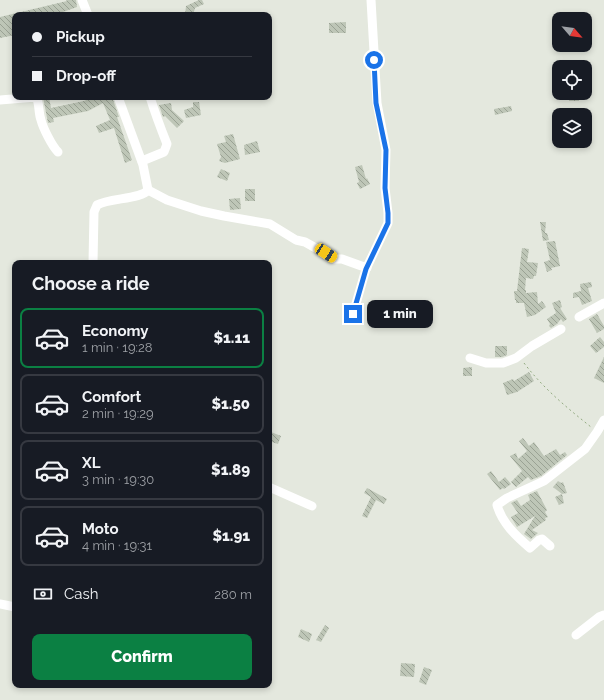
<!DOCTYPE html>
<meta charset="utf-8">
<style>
:root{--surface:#171b24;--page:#20242c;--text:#f1f3f6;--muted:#9ea1a6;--line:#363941;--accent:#0b8043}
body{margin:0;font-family:Raleway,sans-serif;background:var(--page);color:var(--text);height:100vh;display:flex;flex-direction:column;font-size:15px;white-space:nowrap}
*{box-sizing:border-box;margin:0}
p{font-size:13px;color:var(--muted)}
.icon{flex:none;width:22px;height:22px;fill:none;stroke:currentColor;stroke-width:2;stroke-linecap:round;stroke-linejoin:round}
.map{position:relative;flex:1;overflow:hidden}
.panel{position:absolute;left:12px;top:260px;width:260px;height:428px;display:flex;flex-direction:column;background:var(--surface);border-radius:8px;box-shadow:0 2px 6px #0003}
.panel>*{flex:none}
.top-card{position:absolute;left:12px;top:12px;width:260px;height:88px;border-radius:8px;box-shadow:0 2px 6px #0003;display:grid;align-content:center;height:88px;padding:0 20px;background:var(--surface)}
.needle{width:26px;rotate:118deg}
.tools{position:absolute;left:552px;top:12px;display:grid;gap:8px}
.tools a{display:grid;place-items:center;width:40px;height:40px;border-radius:8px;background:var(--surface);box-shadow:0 2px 6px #0003;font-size:20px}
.end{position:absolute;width:18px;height:18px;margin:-9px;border:5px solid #1a73e8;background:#fff;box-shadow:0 0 0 2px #fff}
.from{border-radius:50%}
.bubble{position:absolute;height:28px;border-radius:8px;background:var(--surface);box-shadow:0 2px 6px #0003;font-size:13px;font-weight:800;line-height:28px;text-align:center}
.car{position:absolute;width:12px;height:24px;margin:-12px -6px;border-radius:5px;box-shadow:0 0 3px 1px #0007;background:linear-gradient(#f5c518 24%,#345 0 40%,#f5c518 0 76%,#345 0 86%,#f5c518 0)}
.top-card b{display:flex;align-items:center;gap:14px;height:38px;font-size:15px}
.top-card b+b{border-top:1px solid var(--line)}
.top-card i{width:10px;height:10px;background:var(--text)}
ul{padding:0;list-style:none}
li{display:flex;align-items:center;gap:12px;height:60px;margin:0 8px 6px;padding:0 12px;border:2px solid var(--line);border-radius:8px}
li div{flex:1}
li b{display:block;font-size:15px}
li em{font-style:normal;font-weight:800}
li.on{border-color:var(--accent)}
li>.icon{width:36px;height:36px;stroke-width:1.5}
h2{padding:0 20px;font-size:18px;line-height:48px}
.pay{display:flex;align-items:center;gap:10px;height:44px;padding:0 20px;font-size:15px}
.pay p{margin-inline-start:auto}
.cta{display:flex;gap:8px;margin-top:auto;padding:8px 20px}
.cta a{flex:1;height:46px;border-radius:8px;background:var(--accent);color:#fff;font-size:16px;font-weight:800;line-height:46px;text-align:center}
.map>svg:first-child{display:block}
</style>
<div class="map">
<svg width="604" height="700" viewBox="0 0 604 700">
<defs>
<pattern id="building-back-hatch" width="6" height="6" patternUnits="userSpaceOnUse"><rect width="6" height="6" fill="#bec6b7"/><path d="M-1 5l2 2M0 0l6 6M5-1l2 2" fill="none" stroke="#9aa294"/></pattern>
</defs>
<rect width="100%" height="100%" fill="#e4e8de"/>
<g fill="url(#building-back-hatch)">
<path d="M66 0H76L77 7 63 12 49 15H15V35L0 38V17L67 1Z"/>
<path d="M199 0H202L204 4 195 8 193 15H185L186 6Z"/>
<path d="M346 22V33H329V23Z"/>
<rect x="569" y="93" width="10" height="8"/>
<path d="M43 97H49L51 108 84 101 93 97H112L119 117H117L132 160 125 163 114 128 99 133 96 126 110 120 103 103 88 111 53 118 54 122 48 123Z"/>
<path d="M193 102H199L201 115 186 118 184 110 193 107Z"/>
<path d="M171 103 172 110 184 121 177 128 165 116 163 117 159 105Z"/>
<path d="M511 106 512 111 495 115 494 109Z"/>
<path d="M233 134 240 159 225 163 219 161 221 157 217 144 226 142 224 136Z"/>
<path d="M257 141 260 152 245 155 244 145Z"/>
<path d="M362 165 366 179 367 178 370 184 360 189 357 183 359 182 355 167Z"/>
<path d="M221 169 230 173 227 181 217 177Z"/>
<rect x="245" y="189" width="10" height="12"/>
<path d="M240 198 241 209 230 210 229 199Z"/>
<path d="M540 222H546L545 233H547L549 240 543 241Z"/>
<path d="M555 241 560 266 551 268 552 270 547 272 544 262 550 260 546 242Z"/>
<path d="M522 248 529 249 527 262 538 263 536 276H534L533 279 526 278 525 290H526V293L537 292 538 304 542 301 546 307 535 315 527 317 524 303H516V300H515L514 291H517Z"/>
<path d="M591 282 592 287 588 288 592 301 582 305 579 297 573 298V293L581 291 580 284Z"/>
<path d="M560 300 562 307 560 308 567 319 563 322 561 319 557 324 551 328 549 326 550 324 547 319 556 313 552 303Z"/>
<path d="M597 314 604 326V329L597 333 589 319Z"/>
<path d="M600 337 604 342V347L596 353 590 346Z"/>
<path d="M495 346H507V355L502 357H495Z"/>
<path d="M604 357V383L594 378Z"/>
<path d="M472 367V376H463V368Z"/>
<path d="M529 372 534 381 517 392 507 395 503 383 513 379 514 381Z"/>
<path d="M271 432 281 436 278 444 269 441Z"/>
<path d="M523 438 529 446 534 442 544 456 556 449 560 455 565 452 567 455 541 476 531 480 528 477 516 487 511 482 522 471 510 456 516 453 518 459 527 451 519 441Z"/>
<path d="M491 471 499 482 505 477 511 484 504 489 503 488 500 490 487 474Z"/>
<path d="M558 481 561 483 563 482 567 493 562 494 564 503 559 505 555 497 562 494 553 487Z"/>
<path d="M367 488 387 499 384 504 376 500 367 518 362 516 371 497 364 493Z"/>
<path d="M537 491 547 510 545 512 548 517 545 518 546 520 532 530 538 533 531 539 524 534 535 516 517 527 511 517 518 513 511 503 517 500 521 506 530 500 528 495Z"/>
<path d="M325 625 329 628 321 642 316 640Z"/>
<path d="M301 629 312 634 309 642 298 637Z"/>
<path d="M401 663 415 664 414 677 400 676Z"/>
<path d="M424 667 432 670 426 685 419 682Z"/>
</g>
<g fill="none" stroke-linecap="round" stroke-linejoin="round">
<path stroke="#92aa80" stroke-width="1" stroke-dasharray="2 3" stroke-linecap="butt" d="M524 363C543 388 566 407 591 427"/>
<g stroke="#fff" stroke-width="9">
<path d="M82 0 88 15"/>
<path d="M0 100 36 97C40 104 38 112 41 120 43 128 52 146 58 152"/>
<path d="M142 161 164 152 167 144C161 129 155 113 150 97"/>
<path d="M148 190 167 200 201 211 224 216 270 224 296 240 305 242 335 259H342L367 268"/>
<path d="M93 263 94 212 97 205C109 198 142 199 148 190L143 165 118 97"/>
<path d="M353 314 366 269 388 223V213L385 188 386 150 377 103 371 0"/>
<path d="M579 317 604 303"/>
<path d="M470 358 486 363H503L516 358 532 346 561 329"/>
<path d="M269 487 312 506"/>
<path d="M550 546 542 539 539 540 530 548C516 536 502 523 497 505L507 498 544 481 585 449 597 432 604 420"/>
<path d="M0 604 15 607"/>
<path d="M576 635 599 617 604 615"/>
</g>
</g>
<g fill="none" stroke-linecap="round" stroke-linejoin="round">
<path stroke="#1a73e8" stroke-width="5" d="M353 314 366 269 388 223V213L385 188 386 150 376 103 374 60"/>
</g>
</svg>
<div class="tools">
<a><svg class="needle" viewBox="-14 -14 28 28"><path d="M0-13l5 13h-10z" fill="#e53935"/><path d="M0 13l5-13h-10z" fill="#9ea1a6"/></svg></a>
<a><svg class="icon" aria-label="locate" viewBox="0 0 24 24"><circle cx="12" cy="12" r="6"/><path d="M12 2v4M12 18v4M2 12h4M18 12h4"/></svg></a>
<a><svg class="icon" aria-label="layers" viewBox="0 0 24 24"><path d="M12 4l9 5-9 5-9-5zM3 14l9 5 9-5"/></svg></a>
</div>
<i class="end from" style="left:374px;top:60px"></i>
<i class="end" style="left:353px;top:314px"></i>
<div class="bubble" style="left:367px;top:300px;width:66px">1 min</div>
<i class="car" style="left:326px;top:253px;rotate:123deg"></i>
<div class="top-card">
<b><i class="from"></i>Pickup</b>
<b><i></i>Drop-off</b>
</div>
<section class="panel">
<h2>Choose a ride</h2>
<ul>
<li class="on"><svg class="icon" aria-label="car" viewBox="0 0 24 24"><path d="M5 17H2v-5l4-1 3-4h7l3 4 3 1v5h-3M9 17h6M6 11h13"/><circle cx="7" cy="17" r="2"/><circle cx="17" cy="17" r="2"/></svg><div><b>Economy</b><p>1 min · 19:28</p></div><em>$1.11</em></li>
<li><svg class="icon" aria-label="car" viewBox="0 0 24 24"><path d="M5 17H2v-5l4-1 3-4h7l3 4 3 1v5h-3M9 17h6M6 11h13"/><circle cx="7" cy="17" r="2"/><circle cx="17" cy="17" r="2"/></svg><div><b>Comfort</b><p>2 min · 19:29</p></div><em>$1.50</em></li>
<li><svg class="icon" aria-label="car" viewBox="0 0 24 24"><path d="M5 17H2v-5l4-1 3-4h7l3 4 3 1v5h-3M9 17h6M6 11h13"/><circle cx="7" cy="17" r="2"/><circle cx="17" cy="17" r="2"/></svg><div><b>XL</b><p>3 min · 19:30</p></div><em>$1.89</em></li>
<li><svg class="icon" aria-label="car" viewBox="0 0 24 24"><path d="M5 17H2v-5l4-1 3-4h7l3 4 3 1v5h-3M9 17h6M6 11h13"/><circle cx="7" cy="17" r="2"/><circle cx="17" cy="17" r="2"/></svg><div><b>Moto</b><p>4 min · 19:31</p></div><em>$1.91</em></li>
</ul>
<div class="pay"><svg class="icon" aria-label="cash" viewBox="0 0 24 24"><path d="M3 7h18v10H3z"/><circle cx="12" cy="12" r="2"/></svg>Cash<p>280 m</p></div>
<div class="cta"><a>Confirm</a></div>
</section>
</div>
